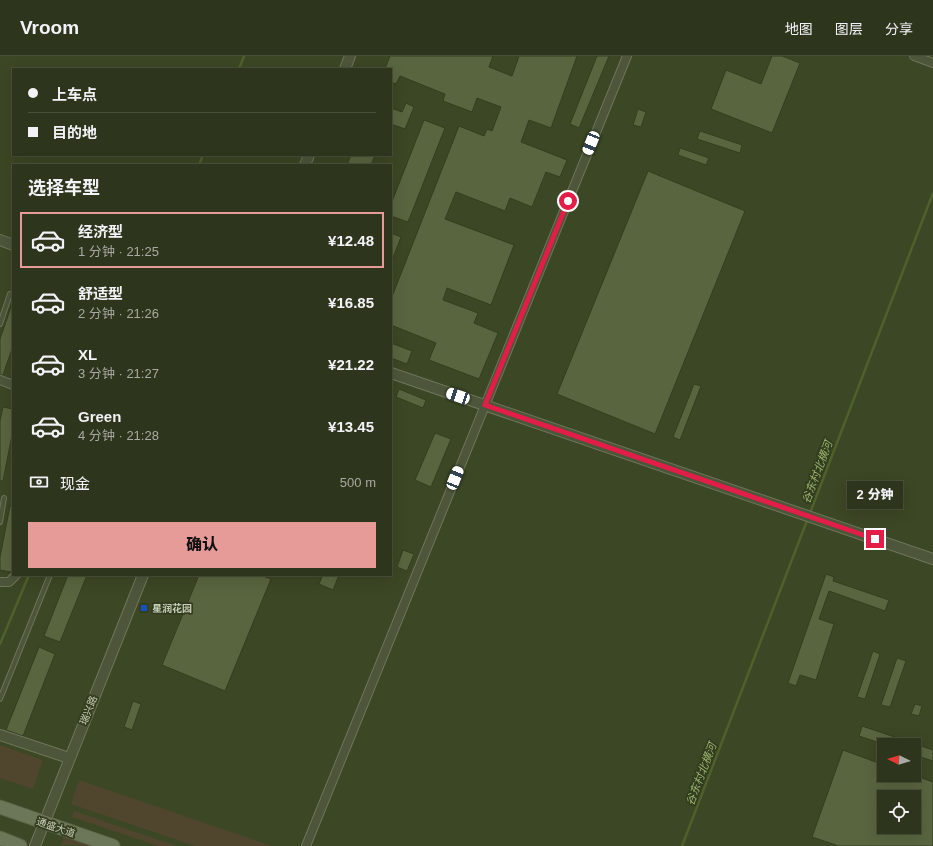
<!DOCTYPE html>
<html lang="zh">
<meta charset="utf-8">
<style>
:root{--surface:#2d351c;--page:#353d25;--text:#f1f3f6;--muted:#a7aba3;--line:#48503b;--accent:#e69b98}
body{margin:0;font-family:Helvetica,"Noto Sans SC",sans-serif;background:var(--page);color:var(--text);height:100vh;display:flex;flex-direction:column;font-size:15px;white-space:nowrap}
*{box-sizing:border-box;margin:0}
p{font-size:13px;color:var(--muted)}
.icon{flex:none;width:22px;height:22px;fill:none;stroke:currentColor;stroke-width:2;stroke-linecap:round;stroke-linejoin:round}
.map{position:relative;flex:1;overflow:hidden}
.side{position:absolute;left:12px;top:108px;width:380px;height:412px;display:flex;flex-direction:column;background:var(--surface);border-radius:0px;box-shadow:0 4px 16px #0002,0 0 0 1px var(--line)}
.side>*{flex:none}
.guide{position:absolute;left:12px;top:12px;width:380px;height:88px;border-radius:0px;box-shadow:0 4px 16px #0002,0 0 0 1px var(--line);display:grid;align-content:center;height:88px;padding:0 16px;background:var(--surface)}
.needle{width:26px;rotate:275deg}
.buttons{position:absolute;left:877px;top:682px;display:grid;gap:8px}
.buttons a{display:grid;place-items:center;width:44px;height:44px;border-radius:0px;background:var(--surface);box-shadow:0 4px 16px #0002,0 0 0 1px var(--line);font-size:20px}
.end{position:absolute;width:18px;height:18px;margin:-9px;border:5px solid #e11d48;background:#fff;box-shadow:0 0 0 2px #fff}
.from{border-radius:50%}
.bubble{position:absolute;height:28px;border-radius:0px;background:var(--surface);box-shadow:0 4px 16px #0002,0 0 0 1px var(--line);font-size:13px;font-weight:800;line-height:28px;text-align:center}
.car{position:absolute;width:12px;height:24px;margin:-12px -6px;border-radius:5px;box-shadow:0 0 3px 1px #0007;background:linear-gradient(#fff 24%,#345 0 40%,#fff 0 76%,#345 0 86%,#fff 0)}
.guide b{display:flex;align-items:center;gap:14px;height:38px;font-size:15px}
.guide b+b{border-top:1px solid var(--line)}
.guide i{width:10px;height:10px;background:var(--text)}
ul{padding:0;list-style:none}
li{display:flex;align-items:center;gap:12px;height:56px;margin:0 8px 6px;padding:0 8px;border:2px solid transparent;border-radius:0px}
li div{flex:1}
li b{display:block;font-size:15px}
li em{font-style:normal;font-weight:800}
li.selected{border-color:var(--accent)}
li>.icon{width:36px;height:36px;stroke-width:1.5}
h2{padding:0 16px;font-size:18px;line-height:48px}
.pay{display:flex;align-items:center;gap:10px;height:44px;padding:0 16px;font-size:15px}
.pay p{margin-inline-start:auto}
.action{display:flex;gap:8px;margin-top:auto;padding:8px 16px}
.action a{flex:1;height:46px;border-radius:0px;background:var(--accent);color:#111;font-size:16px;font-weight:800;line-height:46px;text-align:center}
header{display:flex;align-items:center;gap:24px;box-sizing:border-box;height:56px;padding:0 20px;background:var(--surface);border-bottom:1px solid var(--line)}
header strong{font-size:19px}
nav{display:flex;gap:22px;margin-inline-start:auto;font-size:14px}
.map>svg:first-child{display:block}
</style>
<header>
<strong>Vroom</strong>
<nav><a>地图</a><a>图层</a><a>分享</a></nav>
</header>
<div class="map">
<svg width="933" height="790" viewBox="0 0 933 790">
<rect width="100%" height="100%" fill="#3c4725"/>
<g fill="#4f462d">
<path d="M0 689 43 704 33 733 0 722Z"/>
<path d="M79 724 272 790H195L71 748Z"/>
<path d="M74 755 177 790H158L72 761Z"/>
<path d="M64 779 97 790 61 789Z"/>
</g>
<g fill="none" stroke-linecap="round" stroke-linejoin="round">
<g stroke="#4f602b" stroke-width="2.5">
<path d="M239 13 244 0"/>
<path d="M199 109 203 99"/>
<path d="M810 457 933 137"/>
<path d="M0 588 29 519"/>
<path d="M682 790 808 462"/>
</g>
</g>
<g fill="#59653f" stroke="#343e20" fill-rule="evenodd">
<path d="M390 0H493L489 11 512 20 519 0H577L551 72 529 64 521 86 567 104 560 121 546 116 532 151 510 142 505 155 456 136 445 163 514 189 491 249 447 232 443 244 478 257 474 267 498 277 479 323 429 304 436 287 391 269V243L459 70 484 80 487 73 492 75 501 51 477 42 472 56 443 45 445 38 400 20 396 28 391 26V13H385Z"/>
<path d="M597 0H609L579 72 570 68Z"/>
<path d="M772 0H782L800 7 772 77 711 53 726 14 761 28Z"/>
<path d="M406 47 414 51 405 73 391 68V52L402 56Z"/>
<path d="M638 53 646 56 641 71 633 69Z"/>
<path d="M424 64 445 72 408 166 391 160V148Z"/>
<path d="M700 75 742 89 740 97 697 83Z"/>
<path d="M680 92 709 102 706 109 678 99Z"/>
<path d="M351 99H375L371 109H347Z"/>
<path d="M648 115 745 155 655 378 557 338Z"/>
<path d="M391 177 401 181 391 207Z"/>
<path d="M12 248 13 290 3 319H0V283Z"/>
<path d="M391 287 412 295 407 308 391 302Z"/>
<path d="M694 328 701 330 680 384 673 381Z"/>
<path d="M399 333 426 344 423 352 396 341Z"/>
<path d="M3 351 13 353V374L3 425H0V365Z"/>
<path d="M435 377 451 383 431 431 415 424Z"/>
<path d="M10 450 13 451V510L11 516 0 514V501Z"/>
<path d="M403 494 414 498 407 515 397 511Z"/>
<path d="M826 518 834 521 833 525 889 544 885 555 829 535 819 563 834 568 816 624 800 619 796 630 788 627Z"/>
<path d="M68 519H87L60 586 44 580Z"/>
<path d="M199 519H260L271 523 225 635 162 609Z"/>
<path d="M323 519H339L333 534 319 528Z"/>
<path d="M39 591 55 598 23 680 6 674Z"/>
<path d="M873 595 880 598 865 643 857 641Z"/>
<path d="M897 602 906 605 890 651 881 649Z"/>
<path d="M133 645 141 648 132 674 124 671Z"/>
<path d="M915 648 922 650 919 660 911 658Z"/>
<path d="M862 670 933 694V705L914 699V689H886L859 680Z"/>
<path d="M843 694 884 709V719H913L933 726V790H839L812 781ZM884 741H914V771H884Z"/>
</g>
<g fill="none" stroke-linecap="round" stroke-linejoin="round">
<g stroke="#6d765b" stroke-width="6">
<g id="service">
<path d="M0 268 10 238"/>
<path d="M0 466 4 442"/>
<path d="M0 643 50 519"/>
</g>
</g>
<g stroke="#6d765b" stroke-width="10">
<g id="minor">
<path d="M914 0 933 7"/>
<path d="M0 324 13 329"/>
<path d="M0 526H9L16 519"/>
<path d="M306 790 627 0"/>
</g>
</g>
<g stroke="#6d765b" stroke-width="12">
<g id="tertiary">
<path d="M345 13 350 0"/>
<path d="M305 109 309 99"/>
<path d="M0 184 13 189"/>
<path d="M391 317 933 503"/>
<path d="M0 679 69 702"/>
<path d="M35 790 143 519"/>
</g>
</g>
<g stroke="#596246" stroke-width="15">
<g id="primary">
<path d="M0 751 113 790"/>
<path d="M0 782 20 790"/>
</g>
</g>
<use href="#service" stroke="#4d563a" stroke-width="4"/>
<use href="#minor" stroke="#4d563a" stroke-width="8"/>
<use href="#tertiary" stroke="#4d563a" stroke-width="10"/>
<use href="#primary" stroke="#6c7658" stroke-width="13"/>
</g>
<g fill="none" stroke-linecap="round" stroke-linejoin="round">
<path stroke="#e11d48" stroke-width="5" d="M568 145 485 349 875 483"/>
</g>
<rect fill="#1a4fb4" stroke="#323c1e" stroke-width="1.5" x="140" y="548" width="8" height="8" rx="2"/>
<g text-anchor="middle" stroke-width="3.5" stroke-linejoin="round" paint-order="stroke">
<g font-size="10" font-weight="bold" fill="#c7cfb8" stroke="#323c1e" text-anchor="start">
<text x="152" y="556">星润花园</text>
</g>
<g font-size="10" fill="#c7cfb8" stroke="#323c1e">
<text transform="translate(88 654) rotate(-68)" y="4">瑞兴路</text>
<text transform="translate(56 771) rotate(19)" y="4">通盛大道</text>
</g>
<g font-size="11" font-style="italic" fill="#9cb16e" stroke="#323c1e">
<text transform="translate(817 416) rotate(-69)" y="4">谷东村北横河</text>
<text transform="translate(701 718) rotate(-69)" y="4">谷东村北横河</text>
</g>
</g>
</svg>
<div class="buttons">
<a><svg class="needle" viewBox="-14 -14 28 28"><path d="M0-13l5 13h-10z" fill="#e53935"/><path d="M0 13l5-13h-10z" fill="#a7aba3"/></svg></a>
<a><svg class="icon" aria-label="locate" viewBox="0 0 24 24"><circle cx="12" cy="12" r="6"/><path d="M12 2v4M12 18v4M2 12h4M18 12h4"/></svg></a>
</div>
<i class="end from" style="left:568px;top:145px"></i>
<i class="end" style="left:875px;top:483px"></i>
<div class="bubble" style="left:847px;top:425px;width:56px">2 分钟</div>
<i class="car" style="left:591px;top:87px;rotate:202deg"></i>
<i class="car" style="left:458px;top:340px;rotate:289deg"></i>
<i class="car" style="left:455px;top:422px;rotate:22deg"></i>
<div class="guide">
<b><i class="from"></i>上车点</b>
<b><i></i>目的地</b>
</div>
<section class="side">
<h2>选择车型</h2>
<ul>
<li class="selected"><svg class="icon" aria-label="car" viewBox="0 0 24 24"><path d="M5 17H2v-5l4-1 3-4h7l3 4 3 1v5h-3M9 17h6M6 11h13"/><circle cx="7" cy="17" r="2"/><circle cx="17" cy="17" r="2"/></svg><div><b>经济型</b><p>1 分钟 · 21:25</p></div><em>¥12.48</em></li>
<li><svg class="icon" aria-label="car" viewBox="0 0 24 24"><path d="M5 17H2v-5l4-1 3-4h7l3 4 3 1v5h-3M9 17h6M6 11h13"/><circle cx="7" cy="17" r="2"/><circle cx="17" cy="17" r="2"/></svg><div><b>舒适型</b><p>2 分钟 · 21:26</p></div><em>¥16.85</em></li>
<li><svg class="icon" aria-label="car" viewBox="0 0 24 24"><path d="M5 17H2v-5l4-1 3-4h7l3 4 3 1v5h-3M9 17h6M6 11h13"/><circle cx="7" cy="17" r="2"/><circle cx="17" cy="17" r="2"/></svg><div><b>XL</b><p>3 分钟 · 21:27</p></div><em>¥21.22</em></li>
<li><svg class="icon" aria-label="car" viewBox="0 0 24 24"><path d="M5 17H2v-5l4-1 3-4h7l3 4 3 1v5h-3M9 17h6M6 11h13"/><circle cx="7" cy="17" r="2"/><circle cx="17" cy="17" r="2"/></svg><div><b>Green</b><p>4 分钟 · 21:28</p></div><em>¥13.45</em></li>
</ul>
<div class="pay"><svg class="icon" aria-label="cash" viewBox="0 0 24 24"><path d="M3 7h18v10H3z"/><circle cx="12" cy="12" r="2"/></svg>现金<p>500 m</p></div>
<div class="action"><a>确认</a></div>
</section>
</div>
